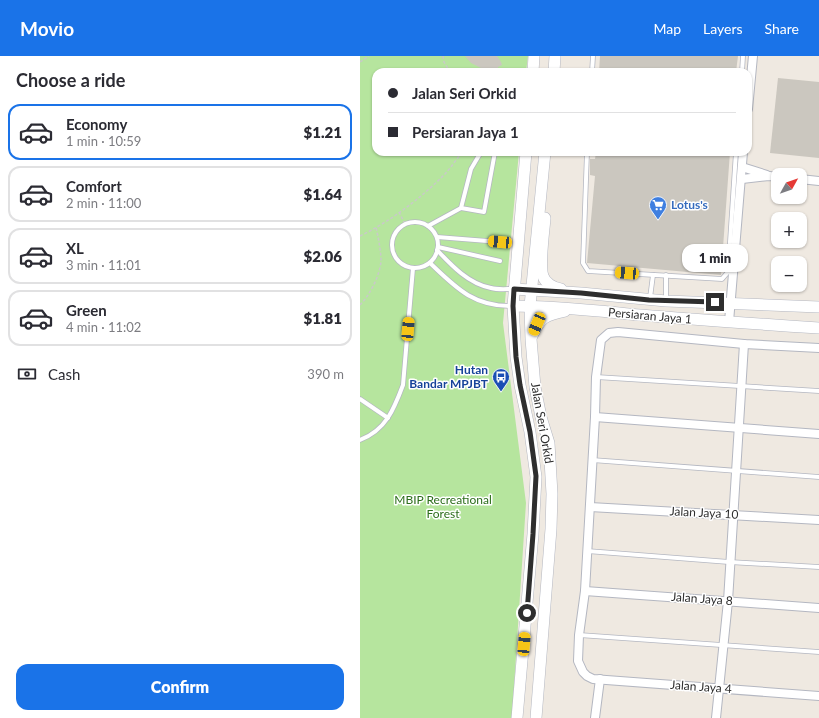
<!DOCTYPE html>
<meta charset="utf-8">
<style>
:root{--surface:#fff;--page:#f2f2f3;--text:#2b2b33;--muted:#7c7c81;--line:#e1e1e2;--accent:#1a73e8}
body{margin:0;font-family:Lato,sans-serif;background:var(--page);color:var(--text);height:100vh;display:flex;flex-direction:column;font-size:15px;white-space:nowrap}
*{box-sizing:border-box;margin:0}
p{font-size:13px;color:var(--muted)}
.icon{flex:none;width:22px;height:22px;fill:none;stroke:currentColor;stroke-width:2;stroke-linecap:round;stroke-linejoin:round}
.map{position:relative;flex:1;overflow:hidden}
.details{display:flex;flex-direction:column;background:var(--surface);width:360px}
.details>*{flex:none}
.hud{position:absolute;left:12px;top:12px;width:380px;height:88px;border-radius:12px;box-shadow:0 1px 3px #0004;display:grid;align-content:center;height:88px;padding:0 16px;background:var(--surface)}
.needle{width:26px;rotate:50deg}
.fabs{position:absolute;left:411px;top:112px;display:grid;gap:8px}
.fabs a{display:grid;place-items:center;width:36px;height:36px;border-radius:8px;background:var(--surface);box-shadow:0 1px 3px #0004;font-size:20px}
.end{position:absolute;width:18px;height:18px;margin:-9px;border:5px solid #2e2e2e;background:#fff;box-shadow:0 0 0 2px #fff}
.from{border-radius:50%}
.bubble{position:absolute;height:28px;border-radius:12px;background:var(--surface);box-shadow:0 1px 3px #0004;font-size:13px;font-weight:800;line-height:28px;text-align:center}
.car{position:absolute;width:12px;height:24px;margin:-12px -6px;border-radius:5px;box-shadow:0 0 3px 1px #0007;background:linear-gradient(#f5c518 24%,#345 0 40%,#f5c518 0 76%,#345 0 86%,#f5c518 0)}
.hud b{display:flex;align-items:center;gap:14px;height:38px;font-size:15px}
.hud b+b{border-top:1px solid var(--line)}
.hud i{width:10px;height:10px;background:var(--text)}
ul{padding:0;list-style:none}
li{display:flex;align-items:center;gap:12px;height:56px;margin:0 8px 6px;padding:0 8px;border:2px solid var(--line);border-radius:12px}
li div{flex:1}
li b{display:block;font-size:15px}
li em{font-style:normal;font-weight:800}
li.on{border-color:var(--accent)}
li>.icon{width:36px;height:36px;stroke-width:1.5}
h2{padding:0 16px;font-size:18px;line-height:48px}
.pay{display:flex;align-items:center;gap:10px;height:44px;padding:0 16px;font-size:15px}
.pay p{margin-inline-start:auto}
.action{display:flex;gap:8px;margin-top:auto;padding:8px 16px}
.action a{flex:1;height:46px;border-radius:12px;background:var(--accent);color:#fff;font-size:16px;font-weight:800;line-height:46px;text-align:center}
header{display:flex;align-items:center;gap:24px;box-sizing:border-box;height:56px;padding:0 20px;background:var(--accent);color:#fff}
header strong{font-size:19px}
nav{display:flex;gap:22px;margin-inline-start:auto;font-size:14px}
main{display:flex;flex:1;min-height:0}
.map>svg:first-child{display:block}
</style>
<header>
<strong>Movio</strong>
<nav><a>Map</a><a>Layers</a><a>Share</a></nav>
</header>
<main>
<section class="details">
<h2>Choose a ride</h2>
<ul>
<li class="on"><svg class="icon" aria-label="car" viewBox="0 0 24 24"><path d="M5 17H2v-5l4-1 3-4h7l3 4 3 1v5h-3M9 17h6M6 11h13"/><circle cx="7" cy="17" r="2"/><circle cx="17" cy="17" r="2"/></svg><div><b>Economy</b><p>1 min · 10:59</p></div><em>$1.21</em></li>
<li><svg class="icon" aria-label="car" viewBox="0 0 24 24"><path d="M5 17H2v-5l4-1 3-4h7l3 4 3 1v5h-3M9 17h6M6 11h13"/><circle cx="7" cy="17" r="2"/><circle cx="17" cy="17" r="2"/></svg><div><b>Comfort</b><p>2 min · 11:00</p></div><em>$1.64</em></li>
<li><svg class="icon" aria-label="car" viewBox="0 0 24 24"><path d="M5 17H2v-5l4-1 3-4h7l3 4 3 1v5h-3M9 17h6M6 11h13"/><circle cx="7" cy="17" r="2"/><circle cx="17" cy="17" r="2"/></svg><div><b>XL</b><p>3 min · 11:01</p></div><em>$2.06</em></li>
<li><svg class="icon" aria-label="car" viewBox="0 0 24 24"><path d="M5 17H2v-5l4-1 3-4h7l3 4 3 1v5h-3M9 17h6M6 11h13"/><circle cx="7" cy="17" r="2"/><circle cx="17" cy="17" r="2"/></svg><div><b>Green</b><p>4 min · 11:02</p></div><em>$1.81</em></li>
</ul>
<div class="pay"><svg class="icon" aria-label="cash" viewBox="0 0 24 24"><path d="M3 7h18v10H3z"/><circle cx="12" cy="12" r="2"/></svg>Cash<p>390 m</p></div>
<div class="action"><a>Confirm</a></div>
</section>
<div class="map">
<svg width="459" height="662" viewBox="0 0 459 662">
<rect width="100%" height="100%" fill="#efe9e1"/>
<path fill="#b6e59e" d="M0 0H168L166 16H16V96H159L143 267 166 447 152 662H0Z"/>
<g fill="#cbc7bf">
<path d="M105 0H137L141 6 142 9 138 11V16H125V14L111 7Z"/>
<path d="M240 0H378L376 16H239Z"/>
<path d="M418 22 459 26V102L410 97Z"/>
<path d="M236 96H370L361 219 227 207 235 120 230 119V103H235Z"/>
</g>
<g fill="none" stroke-linecap="round" stroke-linejoin="round">
<g stroke="#b4b7c1" stroke-width="5.5">
<g id="lane">
<path d="M232 16 233 0"/>
<path d="M382 16 383 0"/>
<path d="M227 96 223 207 228 215 362 223 368 216 376 96"/>
<path d="M101 152 124 156 135 96"/>
<circle cx="55" cy="189" r="23"/>
<path d="M68 170 101 152 111 113 121 96"/>
<path d="M77 181 140 186"/>
<path d="M78 191 140 205"/>
<path d="M77 194C92 210 109 228 131 232 138 234 146 233 153 233"/>
<path d="M70 207C96 232 114 251 153 250"/>
<path d="M290 242 293 219"/>
<path d="M306 245V219"/>
<path d="M236 321 459 335"/>
<path d="M0 343 28 362"/>
<path d="M0 384C26 374 34 353 43 329L53 212"/>
<path d="M232 404 459 421"/>
<path d="M227 495 369 506 459 511"/>
<path d="M219 579 459 596"/>
</g>
</g>
<g stroke="#b4b7c1" stroke-width="10">
<g id="street">
<path d="M388 53 393 0"/>
<path d="M382 111 407 119"/>
<path d="M382 123 409 120 418 121"/>
<path d="M440 123 459 125"/>
<path d="M369 266 383 96"/>
<path d="M459 292 384 288 258 276 249 277 241 284 236 321 235 361 225 535 219 579 218 605 223 616 227 620 233 623 459 640"/>
<path d="M235 361 459 378"/>
<path d="M230 451 459 464"/>
<path d="M225 535 459 552"/>
<path d="M235 662 240 623"/>
<path d="M356 662 368 545 384 288"/>
</g>
</g>
<g stroke="#b4b7c1" stroke-width="12">
<g id="secondary">
<path d="M173 16 174 0"/>
<path d="M194 16 195 0"/>
<path d="M185 162C184 175 179 210 183 220 185 227 194 232 201 233"/>
<path d="M154 233 221 237 306 245 459 251"/>
<path d="M153 250C196 250 238 255 280 259 340 264 399 268 459 272"/>
<path d="M172 280C180 262 185 259 205 255"/>
<path d="M157 662 173 478 176 421 170 376 160 329 156 301 153 250 166 96"/>
<path d="M176 662 191 473 192 438 189 387 181 361 175 331 171 283 170 250 185 96"/>
</g>
</g>
<g stroke="#c9c9c9" stroke-width="1.5" stroke-dasharray="3 2" stroke-linecap="butt">
<path d="M83 0 84 6 90 16"/>
<path d="M0 6 9 0"/>
<path d="M39 156 45 168"/>
<path d="M0 180C31 165 61 142 85 118 91 111 97 103 102 96"/>
<path d="M0 249C10 239 20 219 21 205 21 194 18 181 16 171"/>
</g>
<use href="#lane" stroke="#fff" stroke-width="4"/>
<use href="#street" stroke="#fff" stroke-width="8"/>
<use href="#secondary" stroke="#fff" stroke-width="11"/>
</g>
<g fill="none" stroke-linecap="round" stroke-linejoin="round">
<path stroke="#2e2e2e" stroke-width="5" d="M167 557 173 478 176 420 170 376 160 329 156 301 153 250 154 233 221 237 289 244 355 246"/>
</g>
<defs>
<g id="supermarket-pin" transform="scale(0.9)"><path d="M0 17L-7.5 6A9.5 9.5 0 1 1 7.5 6Z" fill="#3f7fe0" stroke="#fff"/><path d="M-6-5.5h2.5l.6 2H6L4.5 2H-2.5L-4.4-4H-6ZM-1.5 3.2a1.3 1.3 0 1 0 .1 0ZM3 3.2a1.3 1.3 0 1 0 .1 0Z" fill="#fff"/></g>
<g id="bus-pin" transform="scale(0.9)"><path d="M0 17L-7.5 6A9.5 9.5 0 1 1 7.5 6Z" fill="#1a4fb4" stroke="#fff"/><path d="M-5-6H5V4H4V6H2V4H-2V6H-4V4H-5ZM-3.5-4V0h7V-4ZM-3.5 1.2v1.5H-2V1.2ZM2 1.2v1.5H3.5V1.2Z" fill="#fff"/></g>
</defs>
<g fill-rule="evenodd">
<use href="#supermarket-pin" x="298" y="149"/>
<use href="#bus-pin" x="141" y="321"/>
</g>
<g text-anchor="middle" stroke-width="3" stroke-linejoin="round" paint-order="stroke">
<g font-size="12" font-weight="bold" fill="#366cbe" stroke="#fff" text-anchor="start">
<text x="311" y="153">Lotus's</text>
</g>
<g font-size="12" fill="#2e2e2e" stroke="#fff">
<text transform="translate(290 260) rotate(5)" y="4">Persiaran Jaya 1</text>
<text transform="translate(182 367) rotate(80)" y="4">Jalan Seri Orkid</text>
<text transform="translate(344 457) rotate(3)" y="4">Jalan Jaya 10</text>
<text transform="translate(342 543) rotate(4)" y="4">Jalan Jaya 8</text>
<text transform="translate(341 631) rotate(4)" y="4">Jalan Jaya 4</text>
</g>
<g font-size="12" font-weight="bold" fill="#164399" stroke="#fff" text-anchor="end">
<text x="128" y="318">Hutan<tspan x="128" dy="14">Bandar MPJBT</tspan></text>
</g>
<g font-size="12" fill="#2c6e1b" stroke="#fff">
<text x="83" y="448">MBIP Recreational<tspan x="83" dy="14">Forest</tspan></text>
</g>
</g>
</svg>
<div class="fabs">
<a><svg class="needle" viewBox="-14 -14 28 28"><path d="M0-13l5 13h-10z" fill="#e53935"/><path d="M0 13l5-13h-10z" fill="#7c7c81"/></svg></a>
<a>+</a>
<a>−</a>
</div>
<i class="end from" style="left:167px;top:557px"></i>
<i class="end" style="left:355px;top:246px"></i>
<div class="bubble" style="left:322px;top:188px;width:66px">1 min</div>
<i class="car" style="left:140px;top:186px;rotate:275deg"></i>
<i class="car" style="left:267px;top:217px;rotate:274deg"></i>
<i class="car" style="left:177px;top:268px;rotate:203deg"></i>
<i class="car" style="left:48px;top:273px;rotate:5deg"></i>
<i class="car" style="left:164px;top:588px;rotate:5deg"></i>
<div class="hud">
<b><i class="from"></i>Jalan Seri Orkid</b>
<b><i></i>Persiaran Jaya 1</b>
</div>
</div>
</main>
